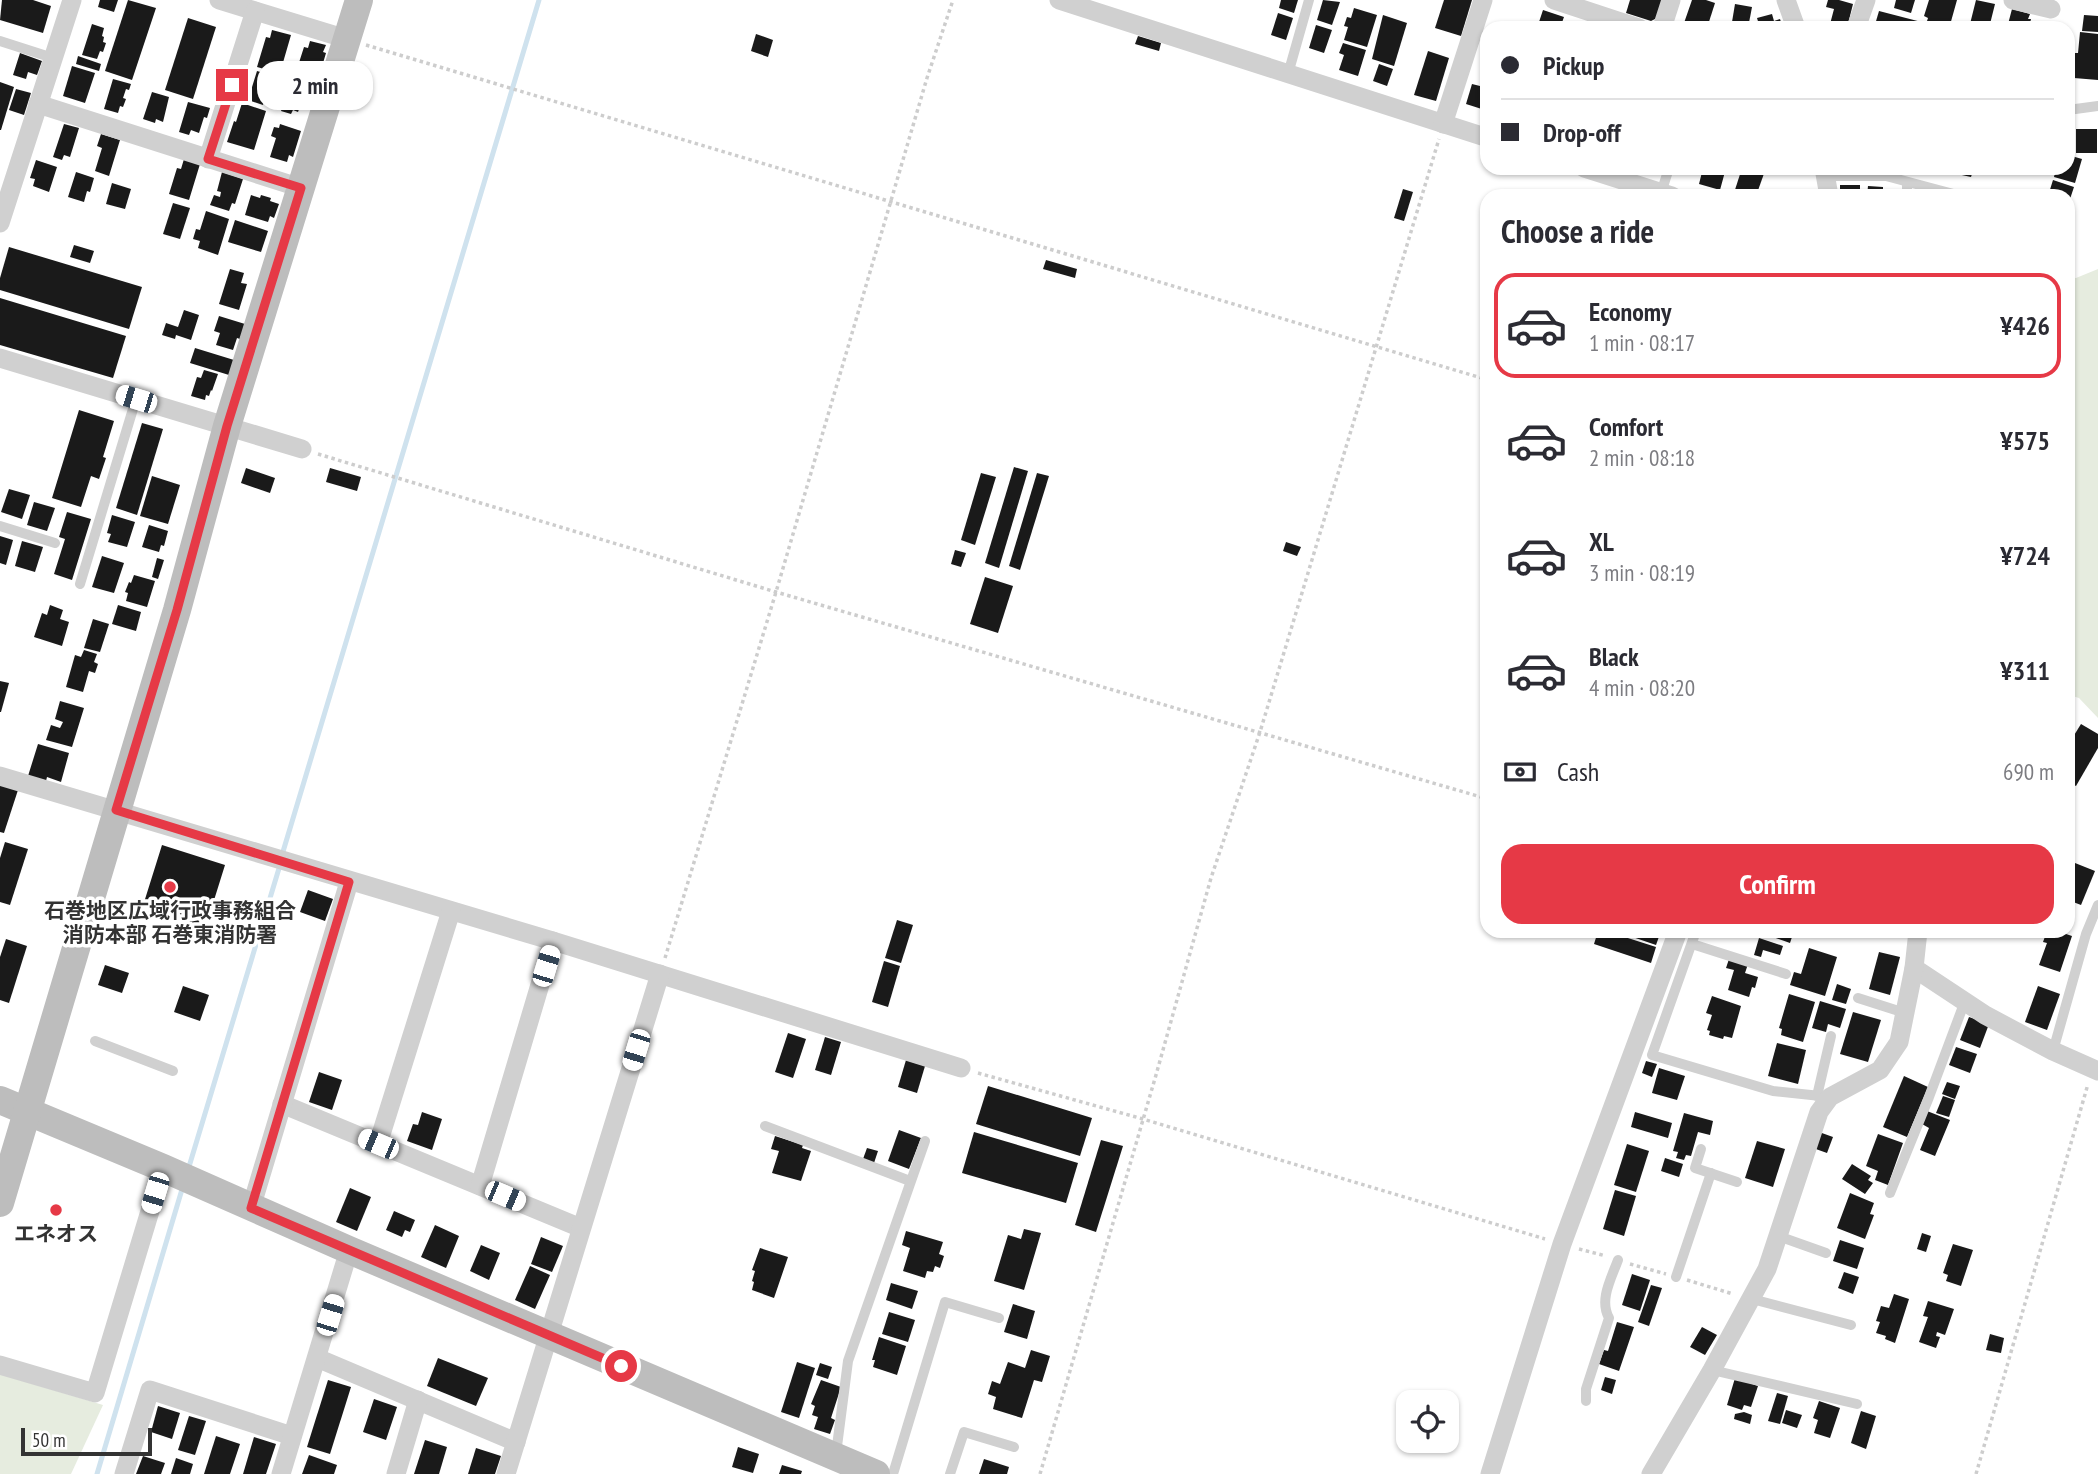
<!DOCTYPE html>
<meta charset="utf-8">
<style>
:root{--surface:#fff;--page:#f2f2f3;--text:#2b2b33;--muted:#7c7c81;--line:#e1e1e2;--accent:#e63946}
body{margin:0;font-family:"PT Sans Narrow","Noto Sans JP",sans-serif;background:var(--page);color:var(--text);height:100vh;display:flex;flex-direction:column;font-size:26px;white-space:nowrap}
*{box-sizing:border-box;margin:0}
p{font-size:23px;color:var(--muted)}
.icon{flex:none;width:38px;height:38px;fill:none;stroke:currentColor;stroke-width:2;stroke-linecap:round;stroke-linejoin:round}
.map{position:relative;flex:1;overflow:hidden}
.sheet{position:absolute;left:1480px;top:189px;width:595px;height:749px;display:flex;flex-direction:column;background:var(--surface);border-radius:21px;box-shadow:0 2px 5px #0004}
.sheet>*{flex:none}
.banner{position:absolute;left:1480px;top:21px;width:595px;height:154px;border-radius:21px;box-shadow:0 2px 5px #0004;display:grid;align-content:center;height:154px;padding:0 21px;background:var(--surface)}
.tools{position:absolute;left:1396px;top:1390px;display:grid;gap:14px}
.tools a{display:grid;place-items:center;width:63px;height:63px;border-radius:14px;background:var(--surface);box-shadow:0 2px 5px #0004;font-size:35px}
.scale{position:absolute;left:21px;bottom:18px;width:131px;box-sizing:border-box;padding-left:7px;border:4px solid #333;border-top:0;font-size:19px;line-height:24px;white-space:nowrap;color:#333;-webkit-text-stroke:5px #fff;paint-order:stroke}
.end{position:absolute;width:32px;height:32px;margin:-16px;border:9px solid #e63946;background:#fff;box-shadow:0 0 0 4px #fff}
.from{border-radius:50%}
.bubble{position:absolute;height:49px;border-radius:21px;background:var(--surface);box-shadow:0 2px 5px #0004;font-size:23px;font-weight:700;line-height:49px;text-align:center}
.car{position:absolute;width:21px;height:42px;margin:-21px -10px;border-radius:9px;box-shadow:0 0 5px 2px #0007;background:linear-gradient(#fff 24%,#345 0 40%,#fff 0 76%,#345 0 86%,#fff 0)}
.banner b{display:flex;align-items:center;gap:24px;height:66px;font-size:26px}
.banner b+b{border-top:2px solid var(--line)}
.banner i{width:18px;height:18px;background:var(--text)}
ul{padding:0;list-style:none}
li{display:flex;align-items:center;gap:21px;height:105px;margin:0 14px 10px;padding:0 7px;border:4px solid transparent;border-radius:21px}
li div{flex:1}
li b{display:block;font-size:26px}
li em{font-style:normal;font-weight:700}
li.current{border-color:var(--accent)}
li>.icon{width:63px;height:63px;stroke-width:1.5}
h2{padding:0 21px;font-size:32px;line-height:84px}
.pay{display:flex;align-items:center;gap:18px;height:77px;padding:0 21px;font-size:26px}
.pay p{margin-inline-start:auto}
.cta{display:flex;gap:14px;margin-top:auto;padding:14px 21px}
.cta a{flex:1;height:80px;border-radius:21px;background:var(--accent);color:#fff;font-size:28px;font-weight:700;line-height:80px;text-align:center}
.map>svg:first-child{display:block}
</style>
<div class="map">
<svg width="2098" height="1474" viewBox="0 0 2098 1474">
<rect width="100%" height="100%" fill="#fff"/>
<g fill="#e6ecdf">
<path d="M2098 269V718L2079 698 2069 695 2068 277 2076 278Z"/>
<path d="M0 1374 103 1405 71 1474H0Z"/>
</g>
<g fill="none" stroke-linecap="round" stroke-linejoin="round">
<g stroke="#cfe2ee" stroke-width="5">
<path d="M282 855 539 0"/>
<path d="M188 1170 280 865"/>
<path d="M97 1474 183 1186"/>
</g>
</g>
<g fill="#1a1a1a">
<path d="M2 0H33L51 6 43 33 0 20Z"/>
<path d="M100 0H118L114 12 98 7Z"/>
<path d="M128 0 156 8 132 80 105 71Z"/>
<path d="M1281 0H1298L1294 13 1279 8Z"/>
<path d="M1323 0 1340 2 1332 25 1317 20Z"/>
<path d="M1444 0H1472L1461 36 1435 28Z"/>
<path d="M1630 0H1663L1657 18 1651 21 1626 13Z"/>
<path d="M1692 0H1706L1715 3 1707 28H1700L1684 23Z"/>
<path d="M1828 0H1839L1853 4 1847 28H1829L1834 9 1826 7Z"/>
<path d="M1896 0H1915L1911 13 1894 8Z"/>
<path d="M1929 0H1957L1950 25 1944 23 1943 26 1927 21 1928 18 1924 16Z"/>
<path d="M1976 0 1995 4 1989 28H1969Z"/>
<path d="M1735 4 1752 7 1748 28H1731Z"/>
<path d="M1354 8 1377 15 1367 47 1344 40 1348 27 1344 26 1347 17 1351 18Z"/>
<path d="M2012 9 2030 14 2028 19H2031L2029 28H2007Z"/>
<path d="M1543 10 1564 17 1560 28H1537Z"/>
<path d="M1879 11 1933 25V28H1874Z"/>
<path d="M1278 13 1293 18 1286 40 1271 35Z"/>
<path d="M1772 14 1774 21 1780 19 1783 28H1760L1757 18Z"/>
<path d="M1383 15 1407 23 1394 66 1372 59Z"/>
<path d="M2084 15 2098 16V32L2082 31Z"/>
<path d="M188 18 216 27 193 99 165 90Z"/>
<path d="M92 24 104 28 102 36 104 37 103 42 106 43 103 52 100 51 97 59 82 55Z"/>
<path d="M1316 25 1332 30 1324 53 1309 48Z"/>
<path d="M272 30 291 35 282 66 277 65 275 72 257 67 266 37 270 38Z"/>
<path d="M2080 32 2098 34V80L2074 78 2075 67H2072L2073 53H2078Z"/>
<path d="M756 34 773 40 768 57 751 51Z"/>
<path d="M1138 36 1161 43 1159 51 1135 44Z"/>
<path d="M310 41 326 45 323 52 326 53 316 87 299 82 302 74 296 72 304 47 308 48Z"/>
<path d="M1343 43 1366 50 1358 76 1339 70 1344 55 1339 53Z"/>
<path d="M1428 51 1449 58 1436 101 1414 95Z"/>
<path d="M20 53 42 61 37 75 28 72 26 79 13 75Z"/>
<path d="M78 56 101 64 99 71 76 64Z"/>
<path d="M1379 64 1393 69 1387 86 1373 81Z"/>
<path d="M72 66 95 73 85 103 63 96Z"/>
<path d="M257 71 277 77 275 84 270 82 268 88 271 89 268 99 265 98 263 105 248 100Z"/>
<path d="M113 79 131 84 129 90 126 89 123 98 126 99 123 107 120 106 118 113 104 109Z"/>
<path d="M0 82 14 87 1 130H0Z"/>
<path d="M291 82 314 89 311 97 304 95 298 112 293 110 291 114 281 111Z"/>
<path d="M1472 84 1488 88V111L1466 104Z"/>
<path d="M16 89 31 93 24 115 9 110Z"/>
<path d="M152 92 169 97 163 122 156 119 155 123 143 119Z"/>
<path d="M188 102 210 108 207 118 204 117 199 133 191 130 189 135 179 132Z"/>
<path d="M242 103 266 111 254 150 227 142 234 121 236 122Z"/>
<path d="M64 124 79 128 70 157 64 155 62 160 53 157Z"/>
<path d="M280 124 301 131 293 157 289 155 287 162 270 157 276 138 271 136 274 127 279 128Z"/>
<rect x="2076" y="129" width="21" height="24"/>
<path d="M101 134 120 140 109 176 95 171 102 148 97 146Z"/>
<path d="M2068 155 2082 159 2075 183 2054 177 2056 168H2068Z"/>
<path d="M184 159 200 164 189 200 169 194 177 168 181 169Z"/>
<path d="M36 160 57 167 49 192 33 186 35 179 30 178Z"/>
<path d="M1700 168H1726L1720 190 1699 184 1702 172 1699 171Z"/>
<path d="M1742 168H1766L1756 196H1733Z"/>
<path d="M1949 168H1974L1971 177 1948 172Z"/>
<path d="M76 172 94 178 90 192 87 191 84 202 68 197Z"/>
<path d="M222 172 243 179 235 204 232 203 229 211 210 205 214 195 220 197 221 192 217 191Z"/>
<path d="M2053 180 2074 187 2069 202 2068 196H2048Z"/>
<path d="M112 183 131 189 125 209 106 204Z"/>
<rect x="1840" y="185" width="20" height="11"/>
<path d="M1868 186 1883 187V196H1867Z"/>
<path d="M1403 189 1413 192 1404 221 1394 218Z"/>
<path d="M251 195 260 198 261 195 271 198 270 201 279 204 274 218 270 216 268 222 245 215Z"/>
<path d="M173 203 190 208 180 239 163 234Z"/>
<path d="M206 211 229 219 218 255 198 248 200 241 193 239 196 229 200 230Z"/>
<path d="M235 220 268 231 261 252 228 242Z"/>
<path d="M74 245 94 251 90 263 70 257Z"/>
<path d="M9 247 142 287 129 329 0 290V278Z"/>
<path d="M1046 260 1077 269 1075 278 1043 269Z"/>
<path d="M230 269 244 273 241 283 247 284 239 310 219 304Z"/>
<path d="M0 298 126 336 113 378 0 345Z"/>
<path d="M184 310 199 315 191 340 176 335 175 339 162 335 166 323 178 327Z"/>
<path d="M219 316 245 324 240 339 237 338 233 350 216 345 220 333 214 331Z"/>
<path d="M195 348 234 360 229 375 190 363Z"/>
<path d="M204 370 218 374 212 391 211 390 209 396 206 395 205 400 191 396 197 377 201 378Z"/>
<path d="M79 410 114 421 103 457 106 458 99 479 91 476 81 507 52 498Z"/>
<path d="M142 423 163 429 137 515 116 508Z"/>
<path d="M1014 467 1028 471 999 568 985 563Z"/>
<path d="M246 468 275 478 270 493 241 483Z"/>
<path d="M330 468 361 477 357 491 326 482Z"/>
<path d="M981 473 996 477 975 545 961 540Z"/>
<path d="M1037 473 1049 476 1020 570 1009 566Z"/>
<path d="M152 476 180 485 168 524 140 516Z"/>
<path d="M9 489 30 495 22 519 1 512Z"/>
<path d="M34 502 55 508 47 531 27 525Z"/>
<path d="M67 512 91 519 72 580 54 574 65 539 59 537Z"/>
<path d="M112 515 135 522 127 547 108 542 111 534 107 533Z"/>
<path d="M149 525 168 531 164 546 161 545 159 552 142 547Z"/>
<path d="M0 536 13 540 6 565 0 563Z"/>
<path d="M22 541 43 547 35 572 15 566Z"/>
<path d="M1286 542 1301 547 1297 556 1283 551Z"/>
<path d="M955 550 966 553 961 567 951 564Z"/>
<path d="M102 556 124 563 114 593 92 587Z"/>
<path d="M157 558 164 560 158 579 152 577Z"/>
<path d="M134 575 155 581 147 607 126 601 128 593 125 592 129 582 131 583Z"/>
<path d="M985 577 1013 586 998 633 970 624Z"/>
<path d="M50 605 63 610 60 619 69 622 62 646 34 637 42 613 47 615Z"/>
<path d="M118 605 141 612 136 631 112 624Z"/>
<path d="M93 619 109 624 100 652 84 648Z"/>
<path d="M84 650 97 654 94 662 98 664 95 673 89 671 83 692 66 687 75 655 81 657Z"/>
<path d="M0 681 9 683 1 712H0Z"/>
<path d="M60 701 84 708 72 747 46 740 51 725 60 728 63 722 55 719Z"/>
<path d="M2081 724 2098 734V748L2076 786 2068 782V745Z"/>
<path d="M38 744 69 753 61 782 47 777 46 781 28 776Z"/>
<path d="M0 784 18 790 4 833 0 832Z"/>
<path d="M5 842 28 849 10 905 0 902V858Z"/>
<path d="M162 845 225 865 200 945 167 934 171 921 141 912Z"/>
<path d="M2075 863 2095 871 2081 905 2068 900V880Z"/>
<path d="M308 890 333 899 325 921 300 912Z"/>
<path d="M897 920 913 925 901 963 885 958Z"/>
<path d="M1598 931H1606L1656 947 1651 963 1594 944Z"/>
<path d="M1615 931H1661L1656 945Z"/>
<path d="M1756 931H1794L1790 943Z"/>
<path d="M2047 931H2057L2072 936 2060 972 2039 965 2047 943 2043 942Z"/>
<path d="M1759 938 1783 946 1780 955 1763 950 1761 957 1754 955Z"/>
<path d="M6 939 27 946 9 1003 0 1000V957Z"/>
<path d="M1809 948 1837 957 1825 996 1790 985 1794 972 1801 974Z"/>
<path d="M1879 952 1900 957 1890 995 1869 989Z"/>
<path d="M1729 959 1748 964 1745 973 1758 977 1755 988 1752 987 1749 997 1728 990 1734 970 1726 968Z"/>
<path d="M884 961 900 966 888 1007 872 1002Z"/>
<path d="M105 965 129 973 122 993 98 985Z"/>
<path d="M1837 984 1851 989 1846 1004 1832 1000Z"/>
<path d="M183 986 209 995 200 1021 174 1012Z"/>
<path d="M2038 986 2060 994 2047 1030 2025 1022Z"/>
<path d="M1789 994 1815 1002 1803 1042 1781 1035 1782 1029 1779 1028Z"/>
<path d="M1712 996 1741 1006 1732 1038 1724 1036 1723 1039 1709 1035 1710 1031 1707 1030 1712 1015 1706 1013Z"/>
<path d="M1820 1001 1846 1009 1840 1028 1828 1024 1826 1032 1812 1028Z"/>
<path d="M1853 1012 1881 1020 1868 1062 1840 1054Z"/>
<path d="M1969 1017 1989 1024 1980 1048 1960 1040Z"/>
<path d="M788 1033 806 1039 793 1078 775 1072Z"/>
<path d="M825 1037 841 1042 831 1075 815 1070Z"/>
<path d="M1777 1043 1806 1050 1798 1084 1768 1076Z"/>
<path d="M1956 1047 1977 1054 1970 1073 1949 1065Z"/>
<path d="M906 1060 925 1066 917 1093 898 1087Z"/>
<path d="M1646 1061 1657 1064 1652 1077 1642 1073Z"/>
<path d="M1659 1068 1685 1076 1677 1100 1652 1093Z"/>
<path d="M319 1072 342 1080 332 1110 309 1102Z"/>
<path d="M1904 1076 1928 1087 1907 1137 1883 1127Z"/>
<path d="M1947 1082 1960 1086 1955 1099 1942 1094Z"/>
<path d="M988 1086 1092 1118 1080 1156 976 1124Z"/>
<path d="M1943 1096 1955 1100 1949 1117 1936 1113Z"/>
<path d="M1927 1111 1950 1120 1935 1156 1920 1150 1929 1128 1922 1124Z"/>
<path d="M422 1112 442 1119 432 1150 407 1141 413 1124 418 1125Z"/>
<path d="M1635 1112 1672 1123 1668 1138 1631 1127Z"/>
<path d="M1684 1113 1713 1121 1710 1135 1698 1132 1691 1156 1686 1155 1684 1160 1676 1158 1678 1152 1673 1151Z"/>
<path d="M899 1130 921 1138 909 1169 888 1161Z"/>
<path d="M974 1132 1078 1163 1066 1203 962 1173Z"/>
<path d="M1819 1132 1833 1137 1827 1153 1813 1148Z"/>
<path d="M1878 1134 1903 1143 1888 1185 1875 1180 1878 1171 1866 1166Z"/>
<path d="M775 1136 803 1145 802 1148 811 1151 801 1181 772 1173 779 1151 771 1149Z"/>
<path d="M1101 1140 1123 1146 1096 1232 1075 1225Z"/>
<path d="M1757 1141 1785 1149 1773 1187 1745 1178Z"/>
<path d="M1627 1144 1649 1151 1636 1192 1614 1185Z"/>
<path d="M867 1148 878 1151 874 1163 863 1159Z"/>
<path d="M1665 1158 1683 1164 1679 1177 1661 1171Z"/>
<path d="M1852 1164 1871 1176 1868 1180 1873 1183 1865 1194 1842 1179Z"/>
<path d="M350 1188 371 1197 357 1231 336 1222Z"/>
<path d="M1615 1190 1636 1196 1624 1236 1603 1229Z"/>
<path d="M1850 1193 1874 1203 1870 1214 1874 1215 1865 1239 1837 1228Z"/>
<path d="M394 1211 415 1220 410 1232 405 1230 402 1237 386 1230Z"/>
<path d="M435 1225 459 1236 446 1268 421 1257Z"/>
<path d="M1024 1229 1041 1233 1024 1290 994 1281 1008 1235 1021 1239Z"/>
<path d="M906 1231 943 1242 939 1254 944 1256 940 1268 935 1266 933 1272 927 1271 925 1278 903 1271 910 1248 902 1245Z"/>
<path d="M1922 1233 1931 1236 1926 1252 1917 1249Z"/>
<path d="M541 1237 563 1246 552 1272 531 1264Z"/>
<path d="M1840 1240 1864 1248 1857 1269 1833 1261Z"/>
<path d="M1953 1244 1973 1250 1961 1286 1946 1281 1948 1275 1943 1273Z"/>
<path d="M481 1245 500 1253 489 1280 470 1271Z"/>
<path d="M760 1248 788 1257 774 1298 752 1290 754 1282 752 1281 755 1271 752 1270Z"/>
<path d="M530 1266 550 1275 535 1309 515 1300Z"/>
<path d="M1844 1272 1859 1277 1853 1294 1838 1288Z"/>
<path d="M1632 1274 1650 1280 1640 1311 1622 1305Z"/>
<path d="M891 1283 918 1291 912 1309 886 1300Z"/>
<path d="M1651 1285 1662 1288 1649 1326 1638 1322Z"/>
<path d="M1894 1294 1909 1299 1895 1343 1885 1339 1886 1336 1876 1333 1880 1322 1876 1321 1881 1306 1889 1308Z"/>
<path d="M1928 1301 1954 1309 1945 1335 1937 1332 1936 1336 1940 1337 1936 1348 1919 1342 1928 1317 1923 1316Z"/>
<path d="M1013 1304 1035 1311 1027 1339 1004 1332Z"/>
<path d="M889 1312 915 1320 908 1342 882 1334Z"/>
<path d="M1617 1322 1634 1327 1619 1371 1599 1364 1604 1350 1608 1351Z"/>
<path d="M1702 1327 1717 1335 1705 1355 1690 1347Z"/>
<path d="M1990 1334 2004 1338 2001 1353 1986 1350Z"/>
<path d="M879 1337 906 1346 897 1375 873 1367 875 1360H872Z"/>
<path d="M1031 1350 1050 1356 1042 1382 1034 1380 1022 1418 993 1409 996 1397 988 1394 992 1381 1000 1384 1008 1362 1025 1368Z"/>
<path d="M438 1358 488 1378 476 1406 427 1386Z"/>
<path d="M797 1362 815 1368 799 1418 781 1412Z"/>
<path d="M820 1363 832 1367 828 1379 816 1375Z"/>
<path d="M1605 1377 1616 1380 1612 1394 1601 1390Z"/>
<path d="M1735 1378 1758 1386 1751 1407 1744 1405 1742 1410 1727 1405Z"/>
<path d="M328 1380 351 1387 330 1454 307 1447Z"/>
<path d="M821 1380 841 1387 831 1418 835 1420 830 1434 814 1429 818 1417 812 1415 815 1406 811 1404Z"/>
<path d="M1777 1393 1788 1396 1780 1424 1768 1421Z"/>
<path d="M374 1399 397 1407 386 1440 363 1432Z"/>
<path d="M1819 1401 1840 1408 1830 1438 1814 1433 1818 1420 1813 1418Z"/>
<path d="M158 1406 180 1413 172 1439 151 1432Z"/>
<path d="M1786 1410 1802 1415 1797 1428 1782 1423Z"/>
<path d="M1861 1411 1876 1416 1866 1449 1851 1443Z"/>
<path d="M1744 1412 1752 1415 1750 1424 1734 1419 1735 1414Z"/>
<path d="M189 1416 206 1421 195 1455 178 1450Z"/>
<path d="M216 1436 240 1444 230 1474H204Z"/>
<path d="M254 1437 276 1444 266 1474H243Z"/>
<path d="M425 1440 447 1447 439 1474H414Z"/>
<path d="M738 1447 759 1454 753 1473 732 1467Z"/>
<path d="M476 1448 501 1456 495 1474H468Z"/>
<path d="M309 1455 337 1465 334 1474H302Z"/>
<path d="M143 1456 165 1463 161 1474H136Z"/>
<path d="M176 1458 193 1464 190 1474H171Z"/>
<path d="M984 1459 1009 1467 1007 1474H979Z"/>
<path d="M782 1465 802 1471 801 1474H779Z"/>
</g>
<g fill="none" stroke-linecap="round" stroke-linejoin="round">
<g stroke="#cdcdcd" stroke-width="3.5" stroke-dasharray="3.5 3.5" stroke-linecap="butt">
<path d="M366 45 1488 380"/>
<path d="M318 454 776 592 1488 799"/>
<path d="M665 958 776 592 927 78 953 0"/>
<path d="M978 1073 1143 1119 1545 1239"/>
<path d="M1579 1249 1606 1256"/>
<path d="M1630 1264 1666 1274"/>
<path d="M1687 1280 1733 1294"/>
<path d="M1040 1474 1156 1075 1211 878 1260 732 1439 139"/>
<path d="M1976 1474 2088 1084"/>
</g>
<g stroke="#d0d0d0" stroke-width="10">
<path d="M0 41 53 58"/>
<path d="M1288 74 1309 0"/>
<path d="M2068 110 2098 106"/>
<path d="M1826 176H1886L1961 196"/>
<path d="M1661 193 1669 168"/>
<path d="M1907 196V182"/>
<path d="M0 526 55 543"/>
<path d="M80 584 136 399"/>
<path d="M1696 931 1652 1055 1773 1091 1830 1097"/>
<path d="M1692 944 1786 974"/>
<path d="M1858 998 1905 1013"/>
<path d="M95 1041 173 1071"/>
<path d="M2053 1051 2086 934 2098 905"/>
<path d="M1817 1096 1831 1036"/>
<path d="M765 1126 910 1181"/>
<path d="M1701 1149 1695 1168 1737 1182"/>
<path d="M1890 1193 1929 1097 1965 1001"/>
<path d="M1778 1236 1826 1253"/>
<path d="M1676 1277 1711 1173"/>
<path d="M1752 1299 1851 1325"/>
<path d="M1712 1370 1857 1404"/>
<path d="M1586 1401V1389L1609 1318C1599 1300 1611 1279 1618 1260"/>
<path d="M836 1454 848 1361 925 1141"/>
<path d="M893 1474 945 1302 999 1318"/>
<path d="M950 1474 964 1432 1014 1447"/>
</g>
<g stroke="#d0d0d0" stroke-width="19">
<path d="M219 0 347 39"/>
<path d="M1059 0 1488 138"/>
<path d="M1554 0 1639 28"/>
<path d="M1786 0 1796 28"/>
<path d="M2013 0 2051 9"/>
<path d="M1662 28 1671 0"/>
<path d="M1856 28 1866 0"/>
<path d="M38 104 301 188"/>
<path d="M1443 124 1483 0"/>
<path d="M208 159 255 11"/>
<path d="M1584 168 1672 196"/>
<path d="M1824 168 1829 196"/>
<path d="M0 223 72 0"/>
<path d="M0 358 302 449"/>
<path d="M0 776 553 941 961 1068"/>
<path d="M1914 968 1985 1015 2053 1051 2098 1071"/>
<path d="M282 1104 581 1228"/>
<path d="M378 1144 451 911"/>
<path d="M480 1186 553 941"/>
<path d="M251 1208 349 882"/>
<path d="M317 1358 516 1442"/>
<path d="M0 1365 95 1393 163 1168"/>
<path d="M124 1474 150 1390 292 1436"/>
<path d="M281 1474 349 1250"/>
<path d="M396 1474 418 1400"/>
<path d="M506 1474 660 974"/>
<path d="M1490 1474 1562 1244 1678 931"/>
<path d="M1651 1474 1712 1370 1767 1269 1819 1112 1830 1097 1880 1070 1899 1042 1914 968 1918 931"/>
</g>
<g stroke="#bdbdbd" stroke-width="28">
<path d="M0 1100 163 1168 349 1250 876 1474"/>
<path d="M0 1203 177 610 227 426 359 0"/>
</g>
</g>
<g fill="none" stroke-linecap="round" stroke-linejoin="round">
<path stroke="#e63946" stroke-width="9" d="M232 85 208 159 301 188 227 426 177 610 116 810 349 882 251 1208 621 1366"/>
</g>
<g fill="#e63946" stroke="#fff" stroke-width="2.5">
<circle cx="170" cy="887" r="7"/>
<circle cx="56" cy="1210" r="7"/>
</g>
<g text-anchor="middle" stroke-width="7" stroke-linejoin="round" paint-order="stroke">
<g font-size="21" font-weight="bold" fill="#333" stroke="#fff">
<text x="170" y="918">石巻地区広域行政事務組合<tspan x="170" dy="24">消防本部 石巻東消防署</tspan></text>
<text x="56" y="1241">エネオス</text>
</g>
</g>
</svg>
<div class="tools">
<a><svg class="icon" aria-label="locate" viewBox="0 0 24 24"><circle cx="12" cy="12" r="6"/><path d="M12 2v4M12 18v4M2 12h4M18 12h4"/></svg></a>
</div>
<div class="scale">50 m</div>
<i class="end from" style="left:621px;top:1366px"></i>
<i class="end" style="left:232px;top:85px"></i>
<div class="bubble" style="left:257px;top:61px;width:116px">2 min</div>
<i class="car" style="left:136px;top:399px;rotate:287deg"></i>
<i class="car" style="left:546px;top:966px;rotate:17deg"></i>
<i class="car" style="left:636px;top:1050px;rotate:197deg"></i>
<i class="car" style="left:378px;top:1144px;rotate:293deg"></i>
<i class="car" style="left:155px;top:1193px;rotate:197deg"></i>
<i class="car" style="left:505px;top:1196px;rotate:113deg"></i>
<i class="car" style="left:330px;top:1315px;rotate:17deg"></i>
<div class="banner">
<b><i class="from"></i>Pickup</b>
<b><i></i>Drop-off</b>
</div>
<section class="sheet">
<h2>Choose a ride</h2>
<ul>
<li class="current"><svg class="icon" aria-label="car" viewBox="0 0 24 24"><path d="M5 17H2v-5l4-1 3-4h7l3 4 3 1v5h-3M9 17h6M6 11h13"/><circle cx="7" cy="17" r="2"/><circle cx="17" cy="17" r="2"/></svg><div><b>Economy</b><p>1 min · 08:17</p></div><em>¥426</em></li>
<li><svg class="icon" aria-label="car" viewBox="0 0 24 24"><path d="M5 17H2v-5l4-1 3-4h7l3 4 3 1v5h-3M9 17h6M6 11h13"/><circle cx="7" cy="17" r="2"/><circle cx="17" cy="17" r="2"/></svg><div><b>Comfort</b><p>2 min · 08:18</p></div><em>¥575</em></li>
<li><svg class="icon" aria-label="car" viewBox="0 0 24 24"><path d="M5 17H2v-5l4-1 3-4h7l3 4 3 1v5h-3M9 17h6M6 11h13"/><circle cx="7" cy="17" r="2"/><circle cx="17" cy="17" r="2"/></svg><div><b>XL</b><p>3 min · 08:19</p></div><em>¥724</em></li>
<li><svg class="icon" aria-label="car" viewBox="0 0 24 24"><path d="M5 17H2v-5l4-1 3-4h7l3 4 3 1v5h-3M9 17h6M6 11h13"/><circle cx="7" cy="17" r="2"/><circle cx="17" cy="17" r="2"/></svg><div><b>Black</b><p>4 min · 08:20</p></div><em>¥311</em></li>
</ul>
<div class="pay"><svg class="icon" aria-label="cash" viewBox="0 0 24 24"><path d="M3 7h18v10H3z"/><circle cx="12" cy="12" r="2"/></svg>Cash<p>690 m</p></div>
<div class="cta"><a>Confirm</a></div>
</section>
</div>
